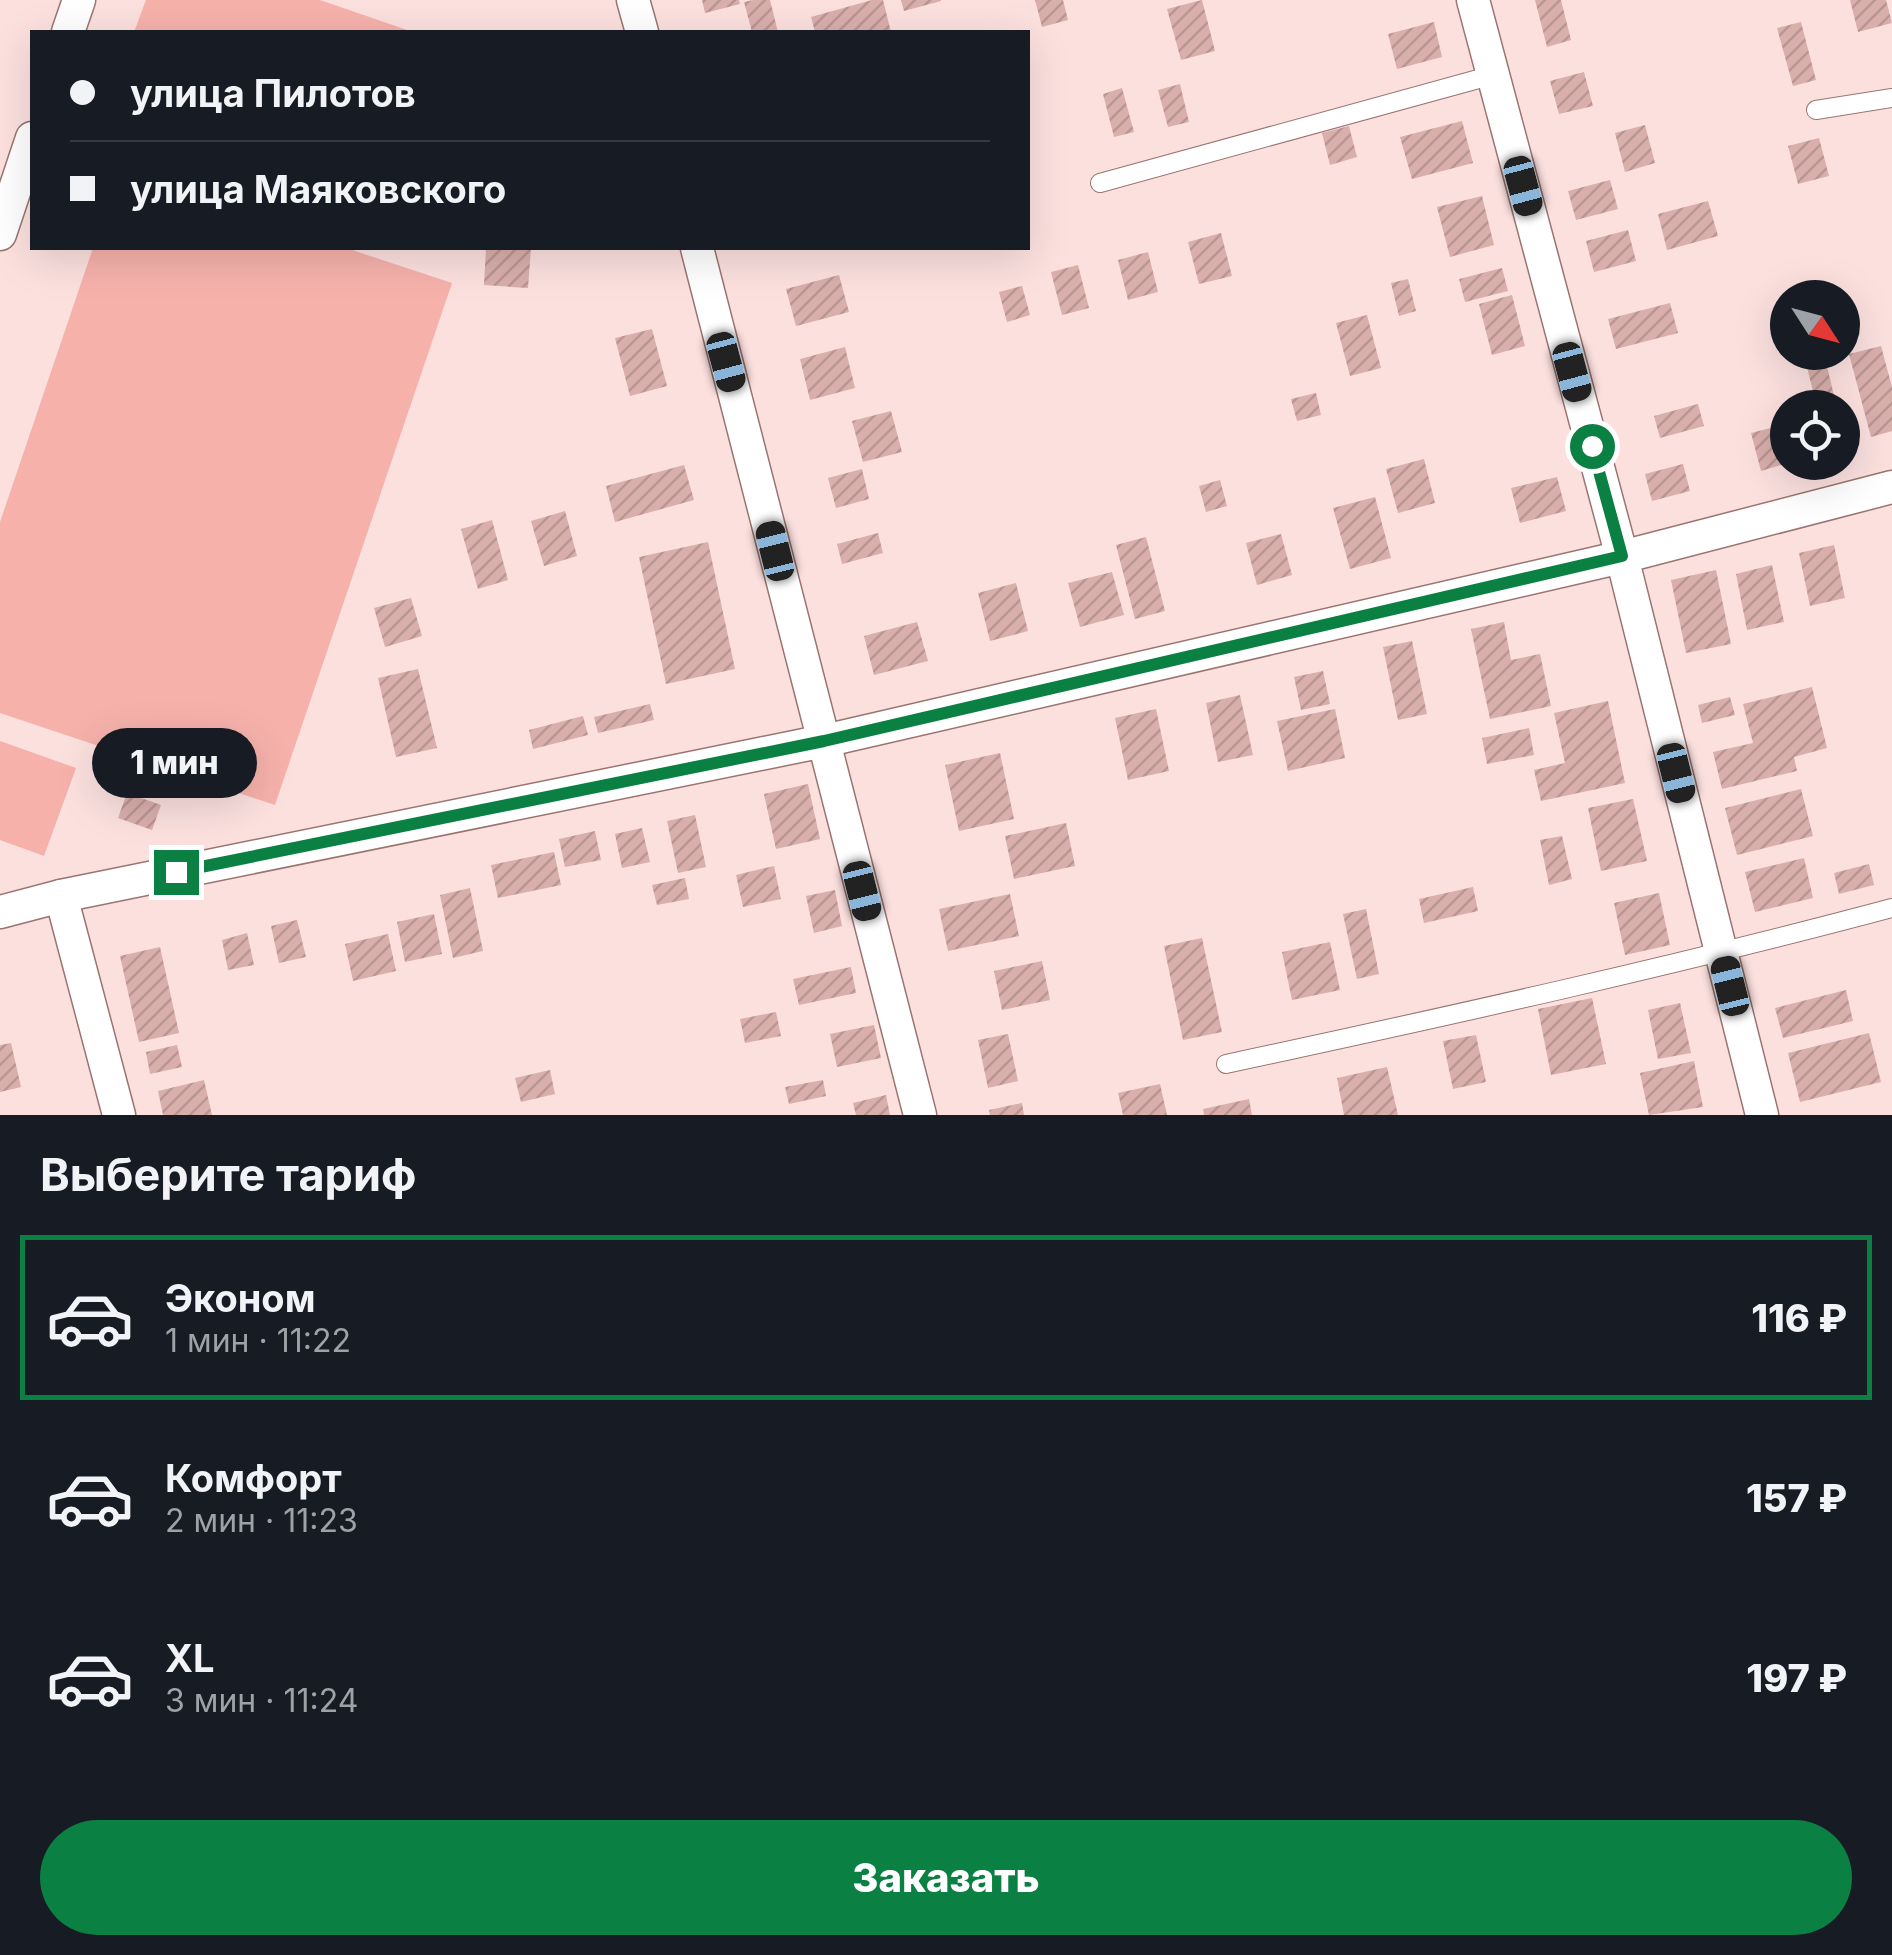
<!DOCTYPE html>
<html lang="ru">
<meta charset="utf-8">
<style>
:root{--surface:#171b24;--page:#20242c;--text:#f1f3f6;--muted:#9ea1a6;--line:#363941;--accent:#0b8043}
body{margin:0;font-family:Inter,sans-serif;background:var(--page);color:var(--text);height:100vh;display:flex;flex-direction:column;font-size:38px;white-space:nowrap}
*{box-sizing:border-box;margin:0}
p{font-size:32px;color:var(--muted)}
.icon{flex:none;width:55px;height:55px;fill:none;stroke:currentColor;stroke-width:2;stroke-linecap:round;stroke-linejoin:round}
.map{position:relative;height:1115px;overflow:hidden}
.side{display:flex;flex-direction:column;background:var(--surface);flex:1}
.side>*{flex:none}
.hud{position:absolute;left:30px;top:30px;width:1000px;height:220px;border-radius:0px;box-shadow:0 10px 40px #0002;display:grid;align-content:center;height:220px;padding:0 40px;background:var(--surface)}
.needle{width:65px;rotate:126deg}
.tools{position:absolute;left:1770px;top:280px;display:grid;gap:20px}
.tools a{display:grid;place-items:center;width:90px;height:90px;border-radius:50%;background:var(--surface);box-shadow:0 10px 40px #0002;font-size:50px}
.end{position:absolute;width:45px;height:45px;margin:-22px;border:12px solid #0b8043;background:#fff;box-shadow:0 0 0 5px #fff}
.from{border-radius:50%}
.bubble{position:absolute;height:70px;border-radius:35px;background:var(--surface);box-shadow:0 10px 40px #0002;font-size:32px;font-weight:800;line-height:70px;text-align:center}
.car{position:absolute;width:30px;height:60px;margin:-30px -15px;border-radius:12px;box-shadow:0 0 8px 2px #0007;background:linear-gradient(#222 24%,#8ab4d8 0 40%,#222 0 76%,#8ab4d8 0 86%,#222 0)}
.hud b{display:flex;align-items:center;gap:35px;height:95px;font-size:38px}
.hud b+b{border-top:2px solid var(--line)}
.hud i{width:25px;height:25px;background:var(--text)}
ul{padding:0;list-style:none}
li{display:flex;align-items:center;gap:30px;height:165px;margin:0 20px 15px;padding:0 20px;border:5px solid transparent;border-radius:0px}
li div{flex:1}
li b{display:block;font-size:38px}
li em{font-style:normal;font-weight:800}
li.current{border-color:var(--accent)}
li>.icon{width:90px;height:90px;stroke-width:1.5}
h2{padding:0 40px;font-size:45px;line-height:120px}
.button{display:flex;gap:20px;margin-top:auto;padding:20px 40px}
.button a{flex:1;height:115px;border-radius:60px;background:var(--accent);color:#fff;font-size:40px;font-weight:800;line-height:115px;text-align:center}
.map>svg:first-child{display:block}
</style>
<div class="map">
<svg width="1892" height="1115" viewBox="0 0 1892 1115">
<defs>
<pattern id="building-hatch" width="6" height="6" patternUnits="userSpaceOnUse" patternTransform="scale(2.5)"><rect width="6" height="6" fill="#d9afac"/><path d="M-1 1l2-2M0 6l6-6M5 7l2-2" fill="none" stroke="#ba9693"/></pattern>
</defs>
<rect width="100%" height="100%" fill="#fbe0de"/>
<g fill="#f6b1ab">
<path d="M146 0H320L413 32H134Z"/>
<path d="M93 248H346L452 283 275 805 0 713V522Z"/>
<path d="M0 741 76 768 44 856 0 840Z"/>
</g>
<g fill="url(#building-hatch)">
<path d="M702 0H739L740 4 705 13Z"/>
<path d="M753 0H770L778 32H752L744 2Z"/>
<path d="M872 0H883L891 32H815L811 17Z"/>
<path d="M901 0H941V1L904 11Z"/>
<path d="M1035 0H1063L1068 20 1042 27Z"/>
<path d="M1202 0 1215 51 1181 60 1167 9Z"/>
<path d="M1535 0H1561L1571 40 1547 47Z"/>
<path d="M1850 0H1886L1892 23 1858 32Z"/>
<path d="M1434 22 1442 57 1397 69 1388 34Z"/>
<path d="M1801 22 1816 80 1793 86 1777 28Z"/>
<path d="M1584 72 1593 106 1559 114 1550 81Z"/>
<path d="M1180 84 1189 122 1168 127 1158 90Z"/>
<path d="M1122 88 1134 132 1114 137 1103 94Z"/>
<path d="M1462 121 1473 163 1412 179 1400 137Z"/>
<path d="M1645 125 1655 163 1625 172 1615 133Z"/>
<path d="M1349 126 1357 157 1330 165 1322 133Z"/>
<path d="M1819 138 1829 176 1798 184 1788 146Z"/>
<path d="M1610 180 1618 209 1576 220 1568 191Z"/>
<path d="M1482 196 1494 245 1450 257 1437 207Z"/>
<path d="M1708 201 1718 236 1667 250 1658 214Z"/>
<path d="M1628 230 1636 261 1594 272 1586 241Z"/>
<path d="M1221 233 1232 276 1199 284 1188 242Z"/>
<path d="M486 248H531L528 288 484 285Z"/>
<path d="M1148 252 1158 292 1128 300 1118 260Z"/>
<path d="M1078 265 1089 308 1062 315 1051 272Z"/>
<path d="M1502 268 1508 291 1465 302 1459 279Z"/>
<path d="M839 275 849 312 796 326 786 289Z"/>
<path d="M1408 279 1416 311 1399 316 1391 283Z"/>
<path d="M1022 286 1030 315 1007 322 999 292Z"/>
<path d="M1512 295 1525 346 1492 355 1479 304Z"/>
<path d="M1670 303 1678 333 1616 349 1608 319Z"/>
<path d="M1367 315 1381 368 1350 376 1336 323Z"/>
<path d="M652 329 667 386 630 396 615 338Z"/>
<path d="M1881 346 1892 387V431L1871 437 1849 354Z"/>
<path d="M845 347 855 388 810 400 800 359Z"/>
<path d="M1825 358 1837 408H1817L1806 363Z"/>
<path d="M1316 393 1321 415 1297 421 1291 399Z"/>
<path d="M1698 404 1704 426 1660 438 1654 416Z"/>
<path d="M891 411 902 452 863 462 852 421Z"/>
<path d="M1787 424 1788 463 1761 471 1751 433Z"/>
<path d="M1424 459 1435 503 1398 513 1386 469Z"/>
<path d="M1683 464 1690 491 1652 501 1645 474Z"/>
<path d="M684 465 694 500 615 522 606 486Z"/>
<path d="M862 469 869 499 836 508 828 478Z"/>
<path d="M1557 477 1566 511 1520 523 1511 488Z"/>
<path d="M1220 480 1227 506 1206 512 1199 486Z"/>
<path d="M1375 497 1391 558 1350 569 1333 508Z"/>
<path d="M565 511 577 556 544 566 531 521Z"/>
<path d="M492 520 508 580 478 589 461 529Z"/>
<path d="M878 533 883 553 842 564 837 544Z"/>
<path d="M1281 534 1292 575 1257 585 1246 543Z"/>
<path d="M1146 537 1165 611 1135 619 1116 545Z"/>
<path d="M708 542 735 669 666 684 639 557Z"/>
<path d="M1834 545 1845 598 1810 606 1799 553Z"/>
<path d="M1772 565 1784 622 1747 630 1736 574Z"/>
<path d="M1716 570 1731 644 1686 653 1671 580Z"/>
<path d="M1112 572 1124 615 1080 627 1068 583Z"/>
<path d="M1016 583 1028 631 990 641 978 593Z"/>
<path d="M411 598 422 636 385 647 374 608Z"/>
<path d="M917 622 928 661 874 675 864 636Z"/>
<path d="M1504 622 1511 660 1540 654 1551 706 1490 719 1471 629Z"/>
<path d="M1412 641 1427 714 1398 720 1383 647Z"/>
<path d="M418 669 437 748 396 757 378 678Z"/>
<path d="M1323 671 1330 704 1301 710 1294 677Z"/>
<path d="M1812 687 1827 748 1794 757 1797 771 1722 789 1713 752 1753 743 1743 704Z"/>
<path d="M1240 695 1253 755 1218 762 1206 703Z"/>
<path d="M1730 697 1735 715 1702 723 1698 705Z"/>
<path d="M1608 701 1625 783 1541 801 1534 770 1565 763 1554 713Z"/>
<path d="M650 704 654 720 598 733 594 717Z"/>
<path d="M1156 709 1169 771 1128 780 1115 718Z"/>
<path d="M1335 709 1345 758 1288 771 1277 721Z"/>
<path d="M583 716 588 735 533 749 529 730Z"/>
<path d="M1529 728 1534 755 1487 764 1482 738Z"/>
<path d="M1000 753 1014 819 959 831 945 765Z"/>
<path d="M808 784 820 839 776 849 764 794Z"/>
<path d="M1801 789 1813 836 1737 855 1725 808Z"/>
<path d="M127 793 161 805 152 830 118 818Z"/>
<path d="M1633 799 1647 861 1601 871 1588 808Z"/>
<path d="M695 815 706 867 678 873 667 821Z"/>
<path d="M1066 823 1075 866 1014 879 1005 836Z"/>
<path d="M642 828 650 862 622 868 615 834Z"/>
<path d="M595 831 601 860 565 867 559 839Z"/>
<path d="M1562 836 1572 879 1549 885 1540 840Z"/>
<path d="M554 852 561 885 498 898 491 865Z"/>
<path d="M1804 858 1813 898 1755 912 1745 872Z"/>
<path d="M1869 864 1874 885 1839 894 1834 873Z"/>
<path d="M774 866 781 899 743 907 736 875Z"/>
<path d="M685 878 689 899 657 905 652 885Z"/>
<path d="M1473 887 1478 911 1424 923 1419 899Z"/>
<path d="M470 888 483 951 453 958 440 895Z"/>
<path d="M835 890 842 926 814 933 806 896Z"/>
<path d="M1659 893 1670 945 1625 955 1614 903Z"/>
<path d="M1010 894 1019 936 948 951 939 909Z"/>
<path d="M1366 909 1379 974 1357 979 1343 914Z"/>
<path d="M434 914 442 954 405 962 397 922Z"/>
<path d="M297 920 306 957 279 963 271 926Z"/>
<path d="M247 933 254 965 228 970 222 940Z"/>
<path d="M388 934 396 971 353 981 345 944Z"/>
<path d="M1202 938 1222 1032 1183 1040 1164 946Z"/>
<path d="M1330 942 1340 990 1292 1000 1282 952Z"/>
<path d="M160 947 179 1033 139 1042 120 956Z"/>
<path d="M1042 961 1050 1000 1002 1010 994 971Z"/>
<path d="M851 967 856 993 799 1005 793 979Z"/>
<path d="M1846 990 1853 1021 1783 1038 1775 1008Z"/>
<path d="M1592 998 1606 1064 1551 1075 1538 1009Z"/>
<path d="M1680 1003 1691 1053 1658 1059 1648 1010Z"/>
<path d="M776 1012 781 1036 745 1043 740 1019Z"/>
<path d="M874 1025 881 1058 837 1067 830 1034Z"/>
<path d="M1869 1033 1881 1082 1800 1102 1788 1053Z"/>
<path d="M1008 1034 1018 1081 988 1088 978 1040Z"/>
<path d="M1476 1035 1486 1082 1453 1089 1443 1041Z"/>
<path d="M11 1043 21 1087 0 1092V1045Z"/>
<path d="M177 1045 182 1067 150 1074 146 1052Z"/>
<path d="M1694 1061 1703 1107 1649 1115 1640 1073Z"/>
<path d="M1387 1067 1398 1115H1344L1337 1078Z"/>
<path d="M550 1070 555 1094 521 1102 515 1078Z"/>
<path d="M204 1080 212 1115H163L158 1091Z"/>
<path d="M823 1080 826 1096 789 1104 785 1087Z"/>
<path d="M1160 1084 1167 1115H1123L1118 1093Z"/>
<path d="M886 1095 890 1115H856L853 1103Z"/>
<path d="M1249 1099 1252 1115H1204L1203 1109Z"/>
<path d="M1022 1103 1024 1115H990L989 1110Z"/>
</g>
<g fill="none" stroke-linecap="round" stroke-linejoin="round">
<g stroke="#9a7471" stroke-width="20">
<g id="lane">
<path d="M1816 110 1892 98"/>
<path d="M1100 183 1493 75"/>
<path d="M1226 1064C1449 1016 1671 967 1892 908"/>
</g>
</g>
<g stroke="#9a7471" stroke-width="35">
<g id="street">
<path d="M633 0 642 32"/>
<path d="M1473 0 1622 557 1762 1115"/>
<path d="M68 32 79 0"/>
<path d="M0 234 32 138"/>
<path d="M697 248 920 1115"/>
<path d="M61 896 119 1115"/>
<path d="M0 912 61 896 824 741 1622 557 1892 487"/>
</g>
</g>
<use href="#lane" stroke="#fff" stroke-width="18"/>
<use href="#street" stroke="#fff" stroke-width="32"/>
</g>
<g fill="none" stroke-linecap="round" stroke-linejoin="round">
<path stroke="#0b8043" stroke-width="12" d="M176 872 824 741 1622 556 1592 446"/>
</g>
</svg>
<div class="tools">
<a><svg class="needle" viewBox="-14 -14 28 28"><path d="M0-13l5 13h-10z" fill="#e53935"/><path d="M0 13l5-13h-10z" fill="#9ea1a6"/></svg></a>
<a><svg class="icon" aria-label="locate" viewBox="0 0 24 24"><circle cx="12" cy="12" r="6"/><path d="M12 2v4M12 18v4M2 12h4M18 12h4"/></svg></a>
</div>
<i class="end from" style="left:1592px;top:446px"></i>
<i class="end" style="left:176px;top:872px"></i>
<div class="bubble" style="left:92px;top:728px;width:165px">1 мин</div>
<i class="car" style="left:1523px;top:186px;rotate:165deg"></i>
<i class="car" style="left:726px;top:362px;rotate:165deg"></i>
<i class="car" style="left:1572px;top:372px;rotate:165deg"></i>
<i class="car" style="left:775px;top:551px;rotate:346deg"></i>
<i class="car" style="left:1676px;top:773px;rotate:166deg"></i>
<i class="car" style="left:862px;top:891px;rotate:166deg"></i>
<i class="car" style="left:1730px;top:986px;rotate:346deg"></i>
<div class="hud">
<b><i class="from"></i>улица Пилотов</b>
<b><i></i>улица Маяковского</b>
</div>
</div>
<section class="side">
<h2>Выберите тариф</h2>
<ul>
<li class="current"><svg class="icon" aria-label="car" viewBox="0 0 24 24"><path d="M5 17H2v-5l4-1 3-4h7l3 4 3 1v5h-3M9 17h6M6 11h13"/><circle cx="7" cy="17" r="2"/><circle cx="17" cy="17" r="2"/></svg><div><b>Эконом</b><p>1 мин · 11:22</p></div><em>116 ₽</em></li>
<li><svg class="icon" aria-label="car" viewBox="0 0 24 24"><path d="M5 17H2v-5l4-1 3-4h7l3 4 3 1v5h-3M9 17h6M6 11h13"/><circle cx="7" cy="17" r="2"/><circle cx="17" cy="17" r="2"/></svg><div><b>Комфорт</b><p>2 мин · 11:23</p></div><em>157 ₽</em></li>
<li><svg class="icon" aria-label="car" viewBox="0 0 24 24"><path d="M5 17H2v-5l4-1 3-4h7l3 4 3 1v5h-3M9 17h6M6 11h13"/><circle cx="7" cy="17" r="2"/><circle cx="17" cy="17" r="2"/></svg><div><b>XL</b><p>3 мин · 11:24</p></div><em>197 ₽</em></li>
</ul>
<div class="button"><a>Заказать</a></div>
</section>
